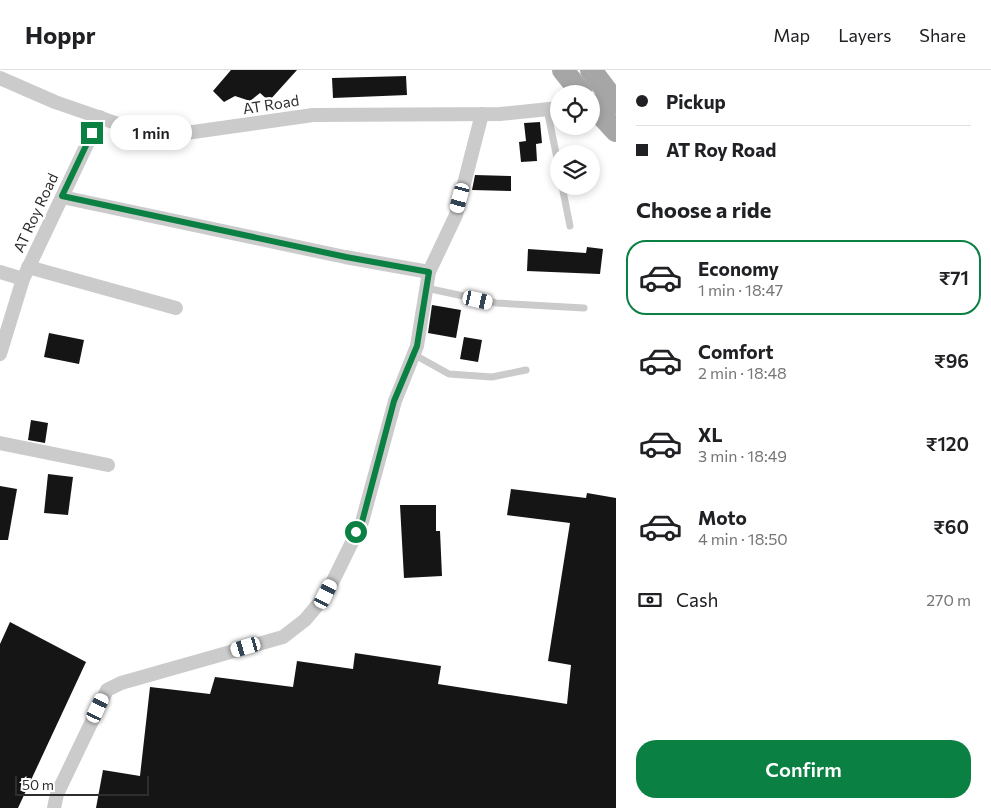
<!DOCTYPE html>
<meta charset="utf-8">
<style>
:root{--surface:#fff;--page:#f6f6f6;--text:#202124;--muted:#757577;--line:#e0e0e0;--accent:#0b8043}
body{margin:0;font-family:Commissioner,sans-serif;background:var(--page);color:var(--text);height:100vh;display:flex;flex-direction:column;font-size:19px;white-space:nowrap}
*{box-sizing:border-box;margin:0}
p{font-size:16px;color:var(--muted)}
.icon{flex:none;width:28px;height:28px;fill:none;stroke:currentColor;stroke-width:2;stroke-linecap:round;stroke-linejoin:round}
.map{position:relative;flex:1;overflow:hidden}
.details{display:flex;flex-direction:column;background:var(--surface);width:375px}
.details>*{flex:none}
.banner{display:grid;align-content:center;height:110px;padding:0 20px;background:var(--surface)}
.tools{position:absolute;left:550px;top:15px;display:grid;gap:10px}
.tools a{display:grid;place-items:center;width:50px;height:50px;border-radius:50%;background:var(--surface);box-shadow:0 2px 8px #0003;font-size:25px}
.scale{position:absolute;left:15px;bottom:12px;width:134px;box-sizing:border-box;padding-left:5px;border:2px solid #2e2e2e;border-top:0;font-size:14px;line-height:18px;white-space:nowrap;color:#2e2e2e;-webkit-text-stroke:4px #fff;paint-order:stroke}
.end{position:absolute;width:22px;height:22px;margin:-11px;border:6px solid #0b8043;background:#fff;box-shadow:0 0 0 2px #fff}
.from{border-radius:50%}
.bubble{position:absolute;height:35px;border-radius:18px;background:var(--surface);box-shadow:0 2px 8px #0003;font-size:16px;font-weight:600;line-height:35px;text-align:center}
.car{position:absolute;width:15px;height:30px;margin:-15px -8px;border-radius:6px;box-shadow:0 0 4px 1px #0007;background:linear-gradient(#fff 24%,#345 0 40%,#fff 0 76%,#345 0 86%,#fff 0)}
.banner b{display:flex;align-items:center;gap:18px;height:48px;font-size:19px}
.banner b+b{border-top:1px solid var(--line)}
.banner i{width:12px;height:12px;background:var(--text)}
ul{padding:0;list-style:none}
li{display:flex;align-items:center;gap:15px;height:75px;margin:0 10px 8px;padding:0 10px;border:2px solid transparent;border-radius:20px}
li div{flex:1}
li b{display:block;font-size:19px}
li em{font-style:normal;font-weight:600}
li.active{border-color:var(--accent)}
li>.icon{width:45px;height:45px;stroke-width:1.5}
h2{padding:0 20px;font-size:22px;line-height:60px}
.pay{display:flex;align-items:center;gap:12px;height:55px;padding:0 20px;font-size:19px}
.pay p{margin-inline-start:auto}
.primary-button{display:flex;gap:10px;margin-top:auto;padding:10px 20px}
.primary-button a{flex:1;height:58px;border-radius:20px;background:var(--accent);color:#fff;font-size:20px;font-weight:600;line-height:58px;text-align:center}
header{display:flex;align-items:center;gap:30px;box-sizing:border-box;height:70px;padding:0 25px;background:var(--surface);border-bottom:1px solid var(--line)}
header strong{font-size:24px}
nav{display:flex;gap:28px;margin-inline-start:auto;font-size:18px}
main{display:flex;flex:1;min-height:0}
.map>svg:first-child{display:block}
</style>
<header>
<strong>Hoppr</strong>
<nav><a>Map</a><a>Layers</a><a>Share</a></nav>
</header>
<main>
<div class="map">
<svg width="616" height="738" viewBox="0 0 616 738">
<rect width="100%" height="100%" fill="#fff"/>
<g fill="#151515">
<path d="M231 0H297L269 31 260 23 250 31 235 26 224 32 213 21Z"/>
<path d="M406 6 407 25 333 28 332 8Z"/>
<path d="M540 52 542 73 536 74 537 91 521 92 519 72 526 71 524 53Z"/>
<path d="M475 105 511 106V121L472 120Z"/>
<path d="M587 177 603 179 600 204 527 201 528 179 586 183Z"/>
<path d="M432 235 461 240 456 268 428 263Z"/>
<path d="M49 263 84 270 79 294 44 287Z"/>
<path d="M464 267 482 270 478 292 460 289Z"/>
<path d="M31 350 48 353 45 373 28 370Z"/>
<path d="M48 404 73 407 68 445 44 443Z"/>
<path d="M0 416 17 419 8 470H0Z"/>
<path d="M511 419 586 428 587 423 616 428V738H96L103 700 140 706 150 617 210 624 215 607 293 617 297 591 353 599 355 583 441 596 438 614 567 634 571 595 548 591 570 453 507 445Z"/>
<path d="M400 435H436V461H440L442 506 404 508Z"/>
<path d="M10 552 86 592 18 738H0V574Z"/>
</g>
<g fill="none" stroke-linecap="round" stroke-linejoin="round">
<g stroke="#cbcbcb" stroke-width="7">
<path d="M547 39 559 98"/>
<path d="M562 116 570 156"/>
<path d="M426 218 496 233 584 238"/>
<path d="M413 284 449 304 492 307 526 300"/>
</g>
<g stroke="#cbcbcb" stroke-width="14">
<path d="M0 8 55 32 127 57 165 66 313 45 500 44 559 38"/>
<path d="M62 127 345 187 429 202"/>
<path d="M28 197 176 238"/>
<path d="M0 202 23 209"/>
<path d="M0 284 23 209 100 47"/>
<path d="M0 373 108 395"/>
<path d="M54 738 57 724 107 620 121 613 283 567 305 550 326 525 362 452 395 331 417 276 429 202 456 145 482 44"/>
</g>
<g stroke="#a6a6a6" stroke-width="22">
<path d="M563 0 582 24"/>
<path d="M591 0 616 33"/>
<path d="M591 34 616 61"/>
</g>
</g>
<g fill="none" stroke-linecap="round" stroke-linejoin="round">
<path stroke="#0b8043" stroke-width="6" d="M92 63 62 126 346 187 429 202 417 276 394 331 362 452 356 462"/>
</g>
<g text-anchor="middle" stroke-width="5" stroke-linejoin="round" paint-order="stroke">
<g font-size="15" fill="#2e2e2e" stroke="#fff">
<text transform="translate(271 35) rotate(-9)" y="5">AT Road</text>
<text transform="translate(36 143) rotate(-65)" y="5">AT Roy Road</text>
</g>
</g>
</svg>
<div class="tools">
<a><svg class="icon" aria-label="locate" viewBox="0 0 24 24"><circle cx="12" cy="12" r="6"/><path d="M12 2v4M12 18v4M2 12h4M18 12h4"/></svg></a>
<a><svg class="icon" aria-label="layers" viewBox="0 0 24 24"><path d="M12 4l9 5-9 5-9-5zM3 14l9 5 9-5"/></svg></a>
</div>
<div class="scale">50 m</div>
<i class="end from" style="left:356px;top:462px"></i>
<i class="end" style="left:92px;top:63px"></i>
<div class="bubble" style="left:110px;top:45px;width:82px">1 min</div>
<i class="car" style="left:460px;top:128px;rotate:195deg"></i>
<i class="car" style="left:478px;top:230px;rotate:103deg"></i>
<i class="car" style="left:326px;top:524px;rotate:27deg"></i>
<i class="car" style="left:246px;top:577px;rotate:254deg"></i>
<i class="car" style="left:98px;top:638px;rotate:25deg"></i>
</div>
<section class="details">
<div class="banner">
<b><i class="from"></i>Pickup</b>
<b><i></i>AT Roy Road</b>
</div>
<h2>Choose a ride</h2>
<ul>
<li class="active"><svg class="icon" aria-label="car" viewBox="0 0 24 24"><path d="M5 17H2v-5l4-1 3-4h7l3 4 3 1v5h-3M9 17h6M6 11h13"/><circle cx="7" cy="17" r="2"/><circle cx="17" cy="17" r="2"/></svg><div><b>Economy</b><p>1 min · 18:47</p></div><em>₹71</em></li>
<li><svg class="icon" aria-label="car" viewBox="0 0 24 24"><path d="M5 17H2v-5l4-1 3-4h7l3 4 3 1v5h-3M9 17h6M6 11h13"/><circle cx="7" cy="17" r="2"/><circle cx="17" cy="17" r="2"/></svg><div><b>Comfort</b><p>2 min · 18:48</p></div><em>₹96</em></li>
<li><svg class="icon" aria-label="car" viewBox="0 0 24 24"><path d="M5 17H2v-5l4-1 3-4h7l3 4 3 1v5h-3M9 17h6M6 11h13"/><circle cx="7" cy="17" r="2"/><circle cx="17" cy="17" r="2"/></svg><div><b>XL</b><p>3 min · 18:49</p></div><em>₹120</em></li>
<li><svg class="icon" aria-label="car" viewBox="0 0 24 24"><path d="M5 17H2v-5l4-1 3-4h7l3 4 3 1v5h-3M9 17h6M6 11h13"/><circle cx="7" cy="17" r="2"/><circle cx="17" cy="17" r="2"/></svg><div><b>Moto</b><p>4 min · 18:50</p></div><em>₹60</em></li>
</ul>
<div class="pay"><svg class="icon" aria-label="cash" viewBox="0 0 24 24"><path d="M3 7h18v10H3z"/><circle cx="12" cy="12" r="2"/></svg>Cash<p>270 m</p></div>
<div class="primary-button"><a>Confirm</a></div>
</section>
</main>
